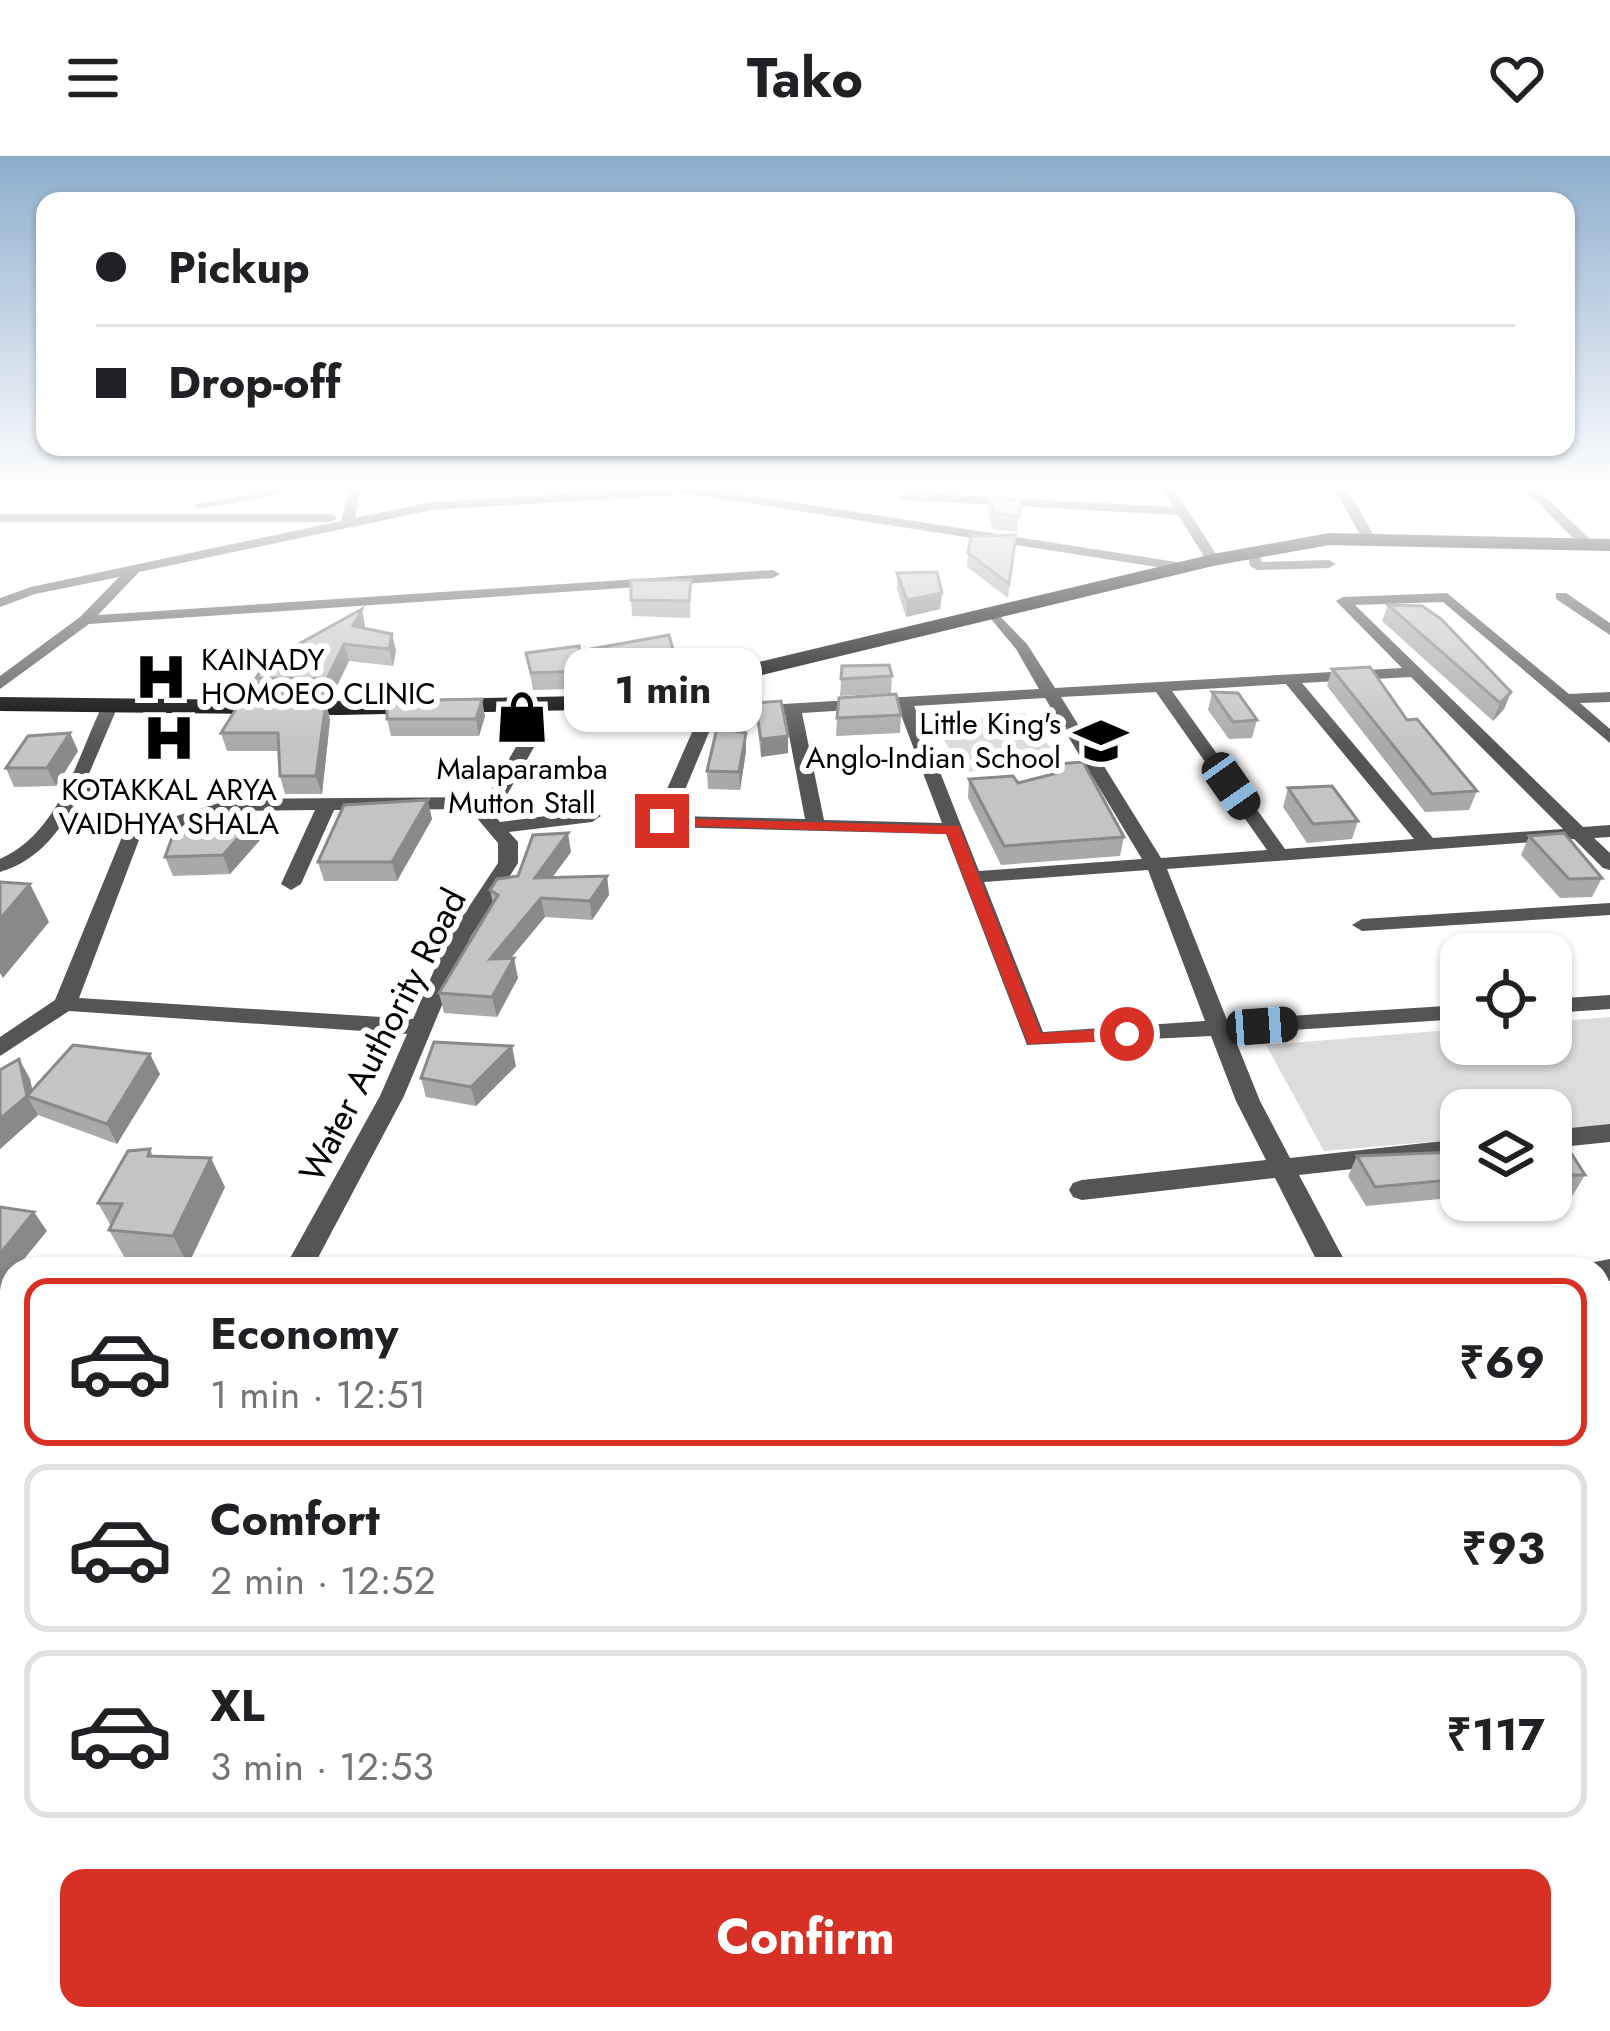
<!DOCTYPE html>
<meta charset="utf-8">
<style>
:root{--surface:#fff;--page:#f6f6f6;--text:#202124;--muted:#757577;--line:#e0e0e0;--accent:#d93025}
body{margin:0;font-family:Jost,sans-serif;background:var(--page);color:var(--text);height:100vh;display:flex;flex-direction:column;font-size:45px;white-space:nowrap}
*{box-sizing:border-box;margin:0}
p{font-size:39px;color:var(--muted)}
.icon{flex:none;width:66px;height:66px;fill:none;stroke:currentColor;stroke-width:2;stroke-linecap:round;stroke-linejoin:round}
.map{position:relative;flex:1;overflow:hidden}
.drawer{position:absolute;left:0px;top:1101px;width:1611px;height:774px;display:flex;flex-direction:column;background:var(--surface);border-radius:36px 36px 0 0;box-shadow:0 3px 9px #0004}
.drawer>*{flex:none}
.hud{position:absolute;left:36px;top:36px;width:1539px;height:264px;border-radius:24px;box-shadow:0 3px 9px #0004;display:grid;align-content:center;height:264px;padding:0 60px;background:var(--surface)}
.controls{position:absolute;left:1440px;top:777px;display:grid;gap:24px}
.controls a{display:grid;place-items:center;width:132px;height:132px;border-radius:24px;background:var(--surface);box-shadow:0 3px 9px #0004;font-size:60px}
.end{position:absolute;width:54px;height:54px;margin:-27px;border:15px solid #d93025;background:#fff;box-shadow:0 0 0 6px #fff}
.from{border-radius:50%}
.bubble{position:absolute;height:84px;border-radius:24px;background:var(--surface);box-shadow:0 3px 9px #0004;font-size:39px;font-weight:700;line-height:84px;text-align:center}
.car{position:absolute;width:36px;height:72px;margin:-36px -18px;border-radius:15px;box-shadow:0 0 9px 3px #0007;background:linear-gradient(#222 24%,#8ab4d8 0 40%,#222 0 76%,#8ab4d8 0 86%,#222 0)}
.hud b{display:flex;align-items:center;gap:42px;height:114px;font-size:45px}
.hud b+b{border-top:3px solid var(--line)}
.hud i{width:30px;height:30px;background:var(--text)}
ul{padding:21px 0 0;list-style:none}
li{display:flex;align-items:center;gap:36px;height:168px;margin:0 24px 18px;padding:0 36px;border:6px solid var(--line);border-radius:24px}
li div{flex:1}
li b{display:block;font-size:45px}
li em{font-style:normal;font-weight:700}
li.on{border-color:var(--accent)}
li>.icon{width:108px;height:108px;stroke-width:1.5}
.button{display:flex;gap:24px;margin-top:auto;padding:24px 60px}
.button a{flex:1;height:138px;border-radius:24px;background:var(--accent);color:#fff;font-size:48px;font-weight:700;line-height:138px;text-align:center}
header{display:flex;justify-content:space-between;align-items:center;height:156px;padding:0 60px;background:var(--surface);font-size:54px;font-weight:700}
.map>svg:first-child{display:block}
</style>
<header><svg class="icon" aria-label="menu" viewBox="0 0 24 24"><path d="M4 6h16M4 12h16M4 18h16"/></svg>Tako<svg class="icon" aria-label="heart" viewBox="0 0 24 24"><path d="M12 20l-8-8c-3-5 5-10 8-4 3-6 11-1 8 4z"/></svg></header>
<div class="map">
<svg width="1610" height="1875" viewBox="0 0 1610 1875">
<rect width="100%" height="100%" fill="#fff"/>
<g fill="#dcdcdc">
<path d="M1025 557 1061 606 964 616 934 568Z"/>
<path d="M1610 861V969L1551 975V954H1461V983L1324 995 1266 889 1461 873V888H1551V866Z"/>
</g>
<g fill="none" stroke-linecap="round" stroke-linejoin="round">
<g fill="#555" fill-rule="evenodd">
<path d="M292 330H321L199 353 193 349Z"/>
<path d="M350 330H362L355 362 432 346 690 330 1183 407 1190 411 1183 415 690 338 432 354 139 416 98 459 773 414 780 418 773 422 89 468 0 533V520L80 461 119 421 35 438 0 451V442L31 431 341 365Z"/>
<path d="M1160 330H1172L1220 404 1218 407H1208L1178 359 905 344 899 340 905 336 1173 351Z"/>
<path d="M1333 330H1345L1376 383 1374 386H1364Z"/>
<path d="M1521 330H1534L1592 385V391H1582Z"/>
<path d="M0 358H331L338 362 331 366H0Z"/>
<path d="M1247 393H1257L1262 406 1329 404 1336 408 1329 412 1257 414 1250 410Z"/>
<path d="M1447 437 1569 538 1610 536V546L1580 547 1610 573V587L1443 446 1355 449 1583 671 1610 669V681L1594 682 1610 697V714L1603 712 1574 683 1167 713 1227 864 1461 849V863L1233 878 1260 945 1290 1002 1461 983V1001L1299 1019 1349 1113H1321L1275 1022 1082 1044 1073 1041 1069 1034 1073 1027 1082 1024 1266 1004 1236 945 1211 880 1027 889 946 678 662 671 653 665 700 558 677 534V528H689L713 552 1039 533 1016 493 986 457 993 453 1027 488 1055 532 1402 512 1336 445 1343 441ZM1411 521 1563 673 1433 682 1302 527ZM1286 528 1414 683 1285 693 1172 535ZM1156 536 1267 694 1161 702 1061 541ZM1045 542 1142 703 979 715 914 550ZM898 551 942 667 824 664 802 557ZM785 558 805 663 674 660 715 562ZM1148 714 1205 865 1043 876 984 726Z"/>
<path d="M1556 437H1566L1610 467V479L1556 443Z"/>
<path d="M110 545 118 550 85 627H120L129 632 120 637 80 638C61 674 40 704 0 716V703C60 676 76 604 102 550Z"/>
<path d="M541 545 549 550 542 577 495 660 500 666 592 654 601 660 592 666 509 676 518 686V707L470 782 404 940 312 1113H284L380 940 407 878 69 855 0 900V881L55 844 124 676 232 643 487 641 524 577 533 550ZM480 653 476 661 498 687V707L448 782 413 863 79 842 139 684 233 655 315 654 281 728 291 734 301 728 334 654Z"/>
<path d="M1610 747V759L1362 775 1352 769 1362 763Z"/>
<path d="M1610 839V853L1551 857V843Z"/>
<path d="M1610 968V986L1551 992V974Z"/>
<path d="M1610 1103V1125L1599 1126V1113H1586L1589 1107Z"/>
<path d="M12 1193V1217L0 1218V1194Z"/>
<rect x="1599" y="1222" width="11" height="26"/>
<path d="M1610 1551V1629L1599 1625V1553Z"/>
</g>
<path fill="#000" fill-rule="evenodd" d="M1329 377 1610 383V395L1329 389 1213 410 683 538 583 554 338 559 0 555V541L338 545 583 540 683 524 1213 398Z"/>
</g>
<g fill="#a9a9a9">
<path d="M989 343H1021L1017 376 992 373 988 358Z"/>
<path d="M1016 379 1008 442 967 411 968 397Z"/>
<path d="M897 417 942 437 940 453 906 461 897 433Z"/>
<path d="M691 424 690 462 632 460 631 444Z"/>
<path d="M1388 449 1511 536 1504 553 1493 565 1382 465Z"/>
<path d="M365 470 364 472 396 494 393 510 349 505 332 540H261L256 522 286 495Z"/>
<path d="M580 495 675 501 676 518 606 532 533 534 526 497Z"/>
<path d="M842 510 892 520 891 537 840 540Z"/>
<path d="M1332 513 1407 564 1477 635 1469 654 1425 656 1327 530Z"/>
<path d="M1212 536 1257 564 1252 582 1229 583 1208 554Z"/>
<path d="M326 546 330 564 322 638H285L280 620 279 595H227L221 577Z"/>
<path d="M755 547 788 597 761 601Z"/>
<path d="M901 559 900 577 836 580 837 562Z"/>
<path d="M485 560 479 580H391L387 563Z"/>
<path d="M70 577 78 595 56 630 14 631 6 612Z"/>
<path d="M746 595 740 634 708 633 707 615Z"/>
<path d="M1056 608 1124 681 1120 700 1001 709 968 642 969 623 1018 627 1054 618Z"/>
<path d="M1288 632 1358 665 1352 683 1307 687 1283 651Z"/>
<path d="M432 663 397 725H324L318 706Z"/>
<path d="M1529 680 1602 722 1592 741 1560 742 1521 699Z"/>
<path d="M260 684 230 718 173 720 165 701Z"/>
<path d="M571 696 552 721 607 720 609 739 592 764 545 761 511 802 518 822 497 861 444 857 439 837 493 748 490 734Z"/>
<path d="M19 903 30 923 32 933 160 918 117 988 38 959 0 993Z"/>
<path d="M516 910 476 950 426 941 421 922Z"/>
<path d="M1551 979 1585 1019 1573 1039H1551Z"/>
<path d="M150 993 153 1000 225 1031 188 1109 126 1104 109 1074 111 1070 98 1047Z"/>
<path d="M1357 1000 1461 1003V1041L1366 1050 1348 1020Z"/>
<path d="M12 1234V1452H0V1261Z"/>
</g>
<g fill="#898989">
<path d="M942 437 940 453 906 461 907 444Z"/>
<path d="M362 453 365 470 357 487 353 470Z"/>
<path d="M392 478 396 494 393 510 389 493Z"/>
<path d="M344 488 349 505 332 540 327 523Z"/>
<path d="M675 501 676 518 606 532 604 514Z"/>
<path d="M1511 536 1504 553 1493 565 1500 547Z"/>
<path d="M482 543 485 560 479 580 476 563Z"/>
<path d="M326 546 330 564 322 638 316 620Z"/>
<path d="M70 577 78 595 56 630 47 612Z"/>
<path d="M746 577V595L740 634 739 616Z"/>
<path d="M788 580V597L761 601V583Z"/>
<path d="M428 644 432 663 397 725 392 706Z"/>
<path d="M253 665 260 684 230 718 223 699Z"/>
<path d="M568 677 571 696 538 741 535 722Z"/>
<path d="M607 720 609 739 592 764 590 745Z"/>
<path d="M30 728 49 766 3 822 0 817V763Z"/>
<path d="M541 742 545 761 494 822 490 803Z"/>
<path d="M514 802 518 822 497 861 492 841Z"/>
<path d="M512 890 516 910 476 950 471 931Z"/>
<path d="M150 898 160 918 117 988 107 968Z"/>
<path d="M19 903 30 923 34 942 27 940Z"/>
<path d="M27 940 38 959 0 993V963Z"/>
<path d="M211 1002 225 1031 188 1109 173 1080Z"/>
<path d="M34 1056 47 1075 16 1113H12V1119L0 1134V1098Z"/>
</g>
<g fill="#c4c4c4" stroke="#898989" stroke-width="3">
<path d="M989 343H1021L1019 361 994 357Z"/>
<path d="M1016 379 1009 428 968 397 971 380Z"/>
<path d="M937 416 942 437 907 444 897 417Z"/>
<path d="M631 424H691L689 445 631 444Z"/>
<path d="M1388 449 1422 450 1441 463 1511 536 1500 547Z"/>
<path d="M362 453 353 470 392 478 389 493 344 488 327 523 256 522 274 495H286Z"/>
<path d="M669 479 675 501 604 514 531 517 526 497 579 490 580 495Z"/>
<path d="M889 509 892 520 841 523 842 510Z"/>
<path d="M1370 511 1407 564 1417 563 1477 635 1432 638 1332 513Z"/>
<path d="M1212 536 1238 537 1257 564 1233 566Z"/>
<path d="M896 538 901 559 837 562 839 542Z"/>
<path d="M482 543 476 563H387V545Z"/>
<path d="M241 545 326 546 316 620H280L278 577H221Z"/>
<path d="M781 545 788 580 761 583 755 547Z"/>
<path d="M717 572 746 577 739 616 707 615Z"/>
<path d="M70 577 47 612H6L28 580Z"/>
<path d="M1083 606 1124 681 1004 690 969 623 1013 620 1018 627 1061 616 1056 608Z"/>
<path d="M1332 630 1358 665 1313 668 1288 632Z"/>
<path d="M428 644 392 706H318L344 649Z"/>
<path d="M253 665 223 699 165 701 173 679Z"/>
<path d="M568 677 535 722 607 720 590 745 541 742 490 803 514 802 492 841 439 837 498 739 490 734 497 723 518 720 533 679Z"/>
<path d="M1564 677 1602 722 1569 723 1529 680Z"/>
<path d="M0 726 30 728 0 763Z"/>
<path d="M434 886 512 890 471 931 421 922Z"/>
<path d="M73 889 150 898 107 968 27 940Z"/>
<path d="M19 903 27 940 0 963V914Z"/>
<path d="M1559 978 1585 1019H1551V979Z"/>
<path d="M150 993 148 1000 211 1002 173 1080 109 1074 122 1048 98 1047 128 995Z"/>
<path d="M1456 996 1461 1003V1023L1375 1031 1357 1000Z"/>
<path d="M0 1051 34 1056 0 1098Z"/>
<path d="M12 1234V1415L0 1416V1261Z"/>
</g>
<linearGradient id="sky" x2="0" y2="1"><stop stop-color="#8cadcc"/><stop offset="0.56" stop-color="#fff"/><stop offset="1" stop-color="#fff" stop-opacity="0"/></linearGradient>
<rect width="1610" height="592" fill="url(#sky)"/>
<path fill="#d93025" d="M656 662 959 670 1041 877 1127 872 1136 878 1127 885 1028 888 947 678 662 669Z"/>
<defs>
<g id="hospital-bare" transform="scale(4.14)"><path d="M-5-5h3v3.5h4V-5h3V5h-3V1.5h-4V5h-3Z" fill="#000" stroke="#fff" stroke-width="2.5" paint-order="stroke"/></g>
<g id="shop-bare" transform="scale(4.14)"><path d="M-5-2.5h2.3a2.7 3.5 0 0 1 5.4 0H5L5.5 6h-11ZM-1.5-2.5h3a1.5 2.3 0 0 0-3 0Z" fill="#000" stroke="#fff" stroke-width="2.5" paint-order="stroke"/></g>
<g id="school-bare" transform="scale(4.14)"><path d="M0-5L7-2L0 1L-7-2ZM-4 1L0 2.5L4 1V4Q0 6-4 4Z" fill="#000" stroke="#fff" stroke-width="2.5" paint-order="stroke"/></g>
</defs>
<g fill-rule="evenodd">
<use href="#hospital-bare" x="161" y="521"/>
<use href="#shop-bare" x="522" y="561"/>
<use href="#hospital-bare" x="169" y="582"/>
<use href="#school-bare" x="1101" y="585"/>
</g>
<g text-anchor="middle" stroke-width="12" stroke-linejoin="round" paint-order="stroke">
<g font-size="30" fill="#000" stroke="#fff">
<text x="201" y="514" text-anchor="start">KAINADY<tspan x="201" dy="34">HOMOEO CLINIC</tspan></text>
<text x="1061" y="578" text-anchor="end">Little King's<tspan x="1061" dy="34">Anglo-Indian School</tspan></text>
<text x="522" y="623">Malaparamba<tspan x="522" dy="34">Mutton Stall</tspan></text>
<text x="169" y="644">KOTAKKAL ARYA<tspan x="169" dy="34">VAIDHYA SHALA</tspan></text>
</g>
<g font-size="36" fill="#000" stroke="#fff">
<text transform="translate(382 879) rotate(-63)" y="13">Water Authority Road</text>
</g>
</g>
</svg>
<div class="controls">
<a><svg class="icon" aria-label="locate" viewBox="0 0 24 24"><circle cx="12" cy="12" r="6"/><path d="M12 2v4M12 18v4M2 12h4M18 12h4"/></svg></a>
<a><svg class="icon" aria-label="layers" viewBox="0 0 24 24"><path d="M12 4l9 5-9 5-9-5zM3 14l9 5 9-5"/></svg></a>
</div>
<i class="end from" style="left:1127px;top:878px"></i>
<i class="end" style="left:662px;top:665px"></i>
<div class="bubble" style="left:564px;top:492px;width:198px">1 min</div>
<i class="car" style="left:1231px;top:630px;rotate:145deg"></i>
<i class="car" style="left:1262px;top:870px;rotate:86deg"></i>
<div class="hud">
<b><i class="from"></i>Pickup</b>
<b><i></i>Drop-off</b>
</div>
<section class="drawer">
<ul>
<li class="on"><svg class="icon" aria-label="car" viewBox="0 0 24 24"><path d="M5 17H2v-5l4-1 3-4h7l3 4 3 1v5h-3M9 17h6M6 11h13"/><circle cx="7" cy="17" r="2"/><circle cx="17" cy="17" r="2"/></svg><div><b>Economy</b><p>1 min · 12:51</p></div><em>₹69</em></li>
<li><svg class="icon" aria-label="car" viewBox="0 0 24 24"><path d="M5 17H2v-5l4-1 3-4h7l3 4 3 1v5h-3M9 17h6M6 11h13"/><circle cx="7" cy="17" r="2"/><circle cx="17" cy="17" r="2"/></svg><div><b>Comfort</b><p>2 min · 12:52</p></div><em>₹93</em></li>
<li><svg class="icon" aria-label="car" viewBox="0 0 24 24"><path d="M5 17H2v-5l4-1 3-4h7l3 4 3 1v5h-3M9 17h6M6 11h13"/><circle cx="7" cy="17" r="2"/><circle cx="17" cy="17" r="2"/></svg><div><b>XL</b><p>3 min · 12:53</p></div><em>₹117</em></li>
</ul>
<div class="button"><a>Confirm</a></div>
</section>
</div>
